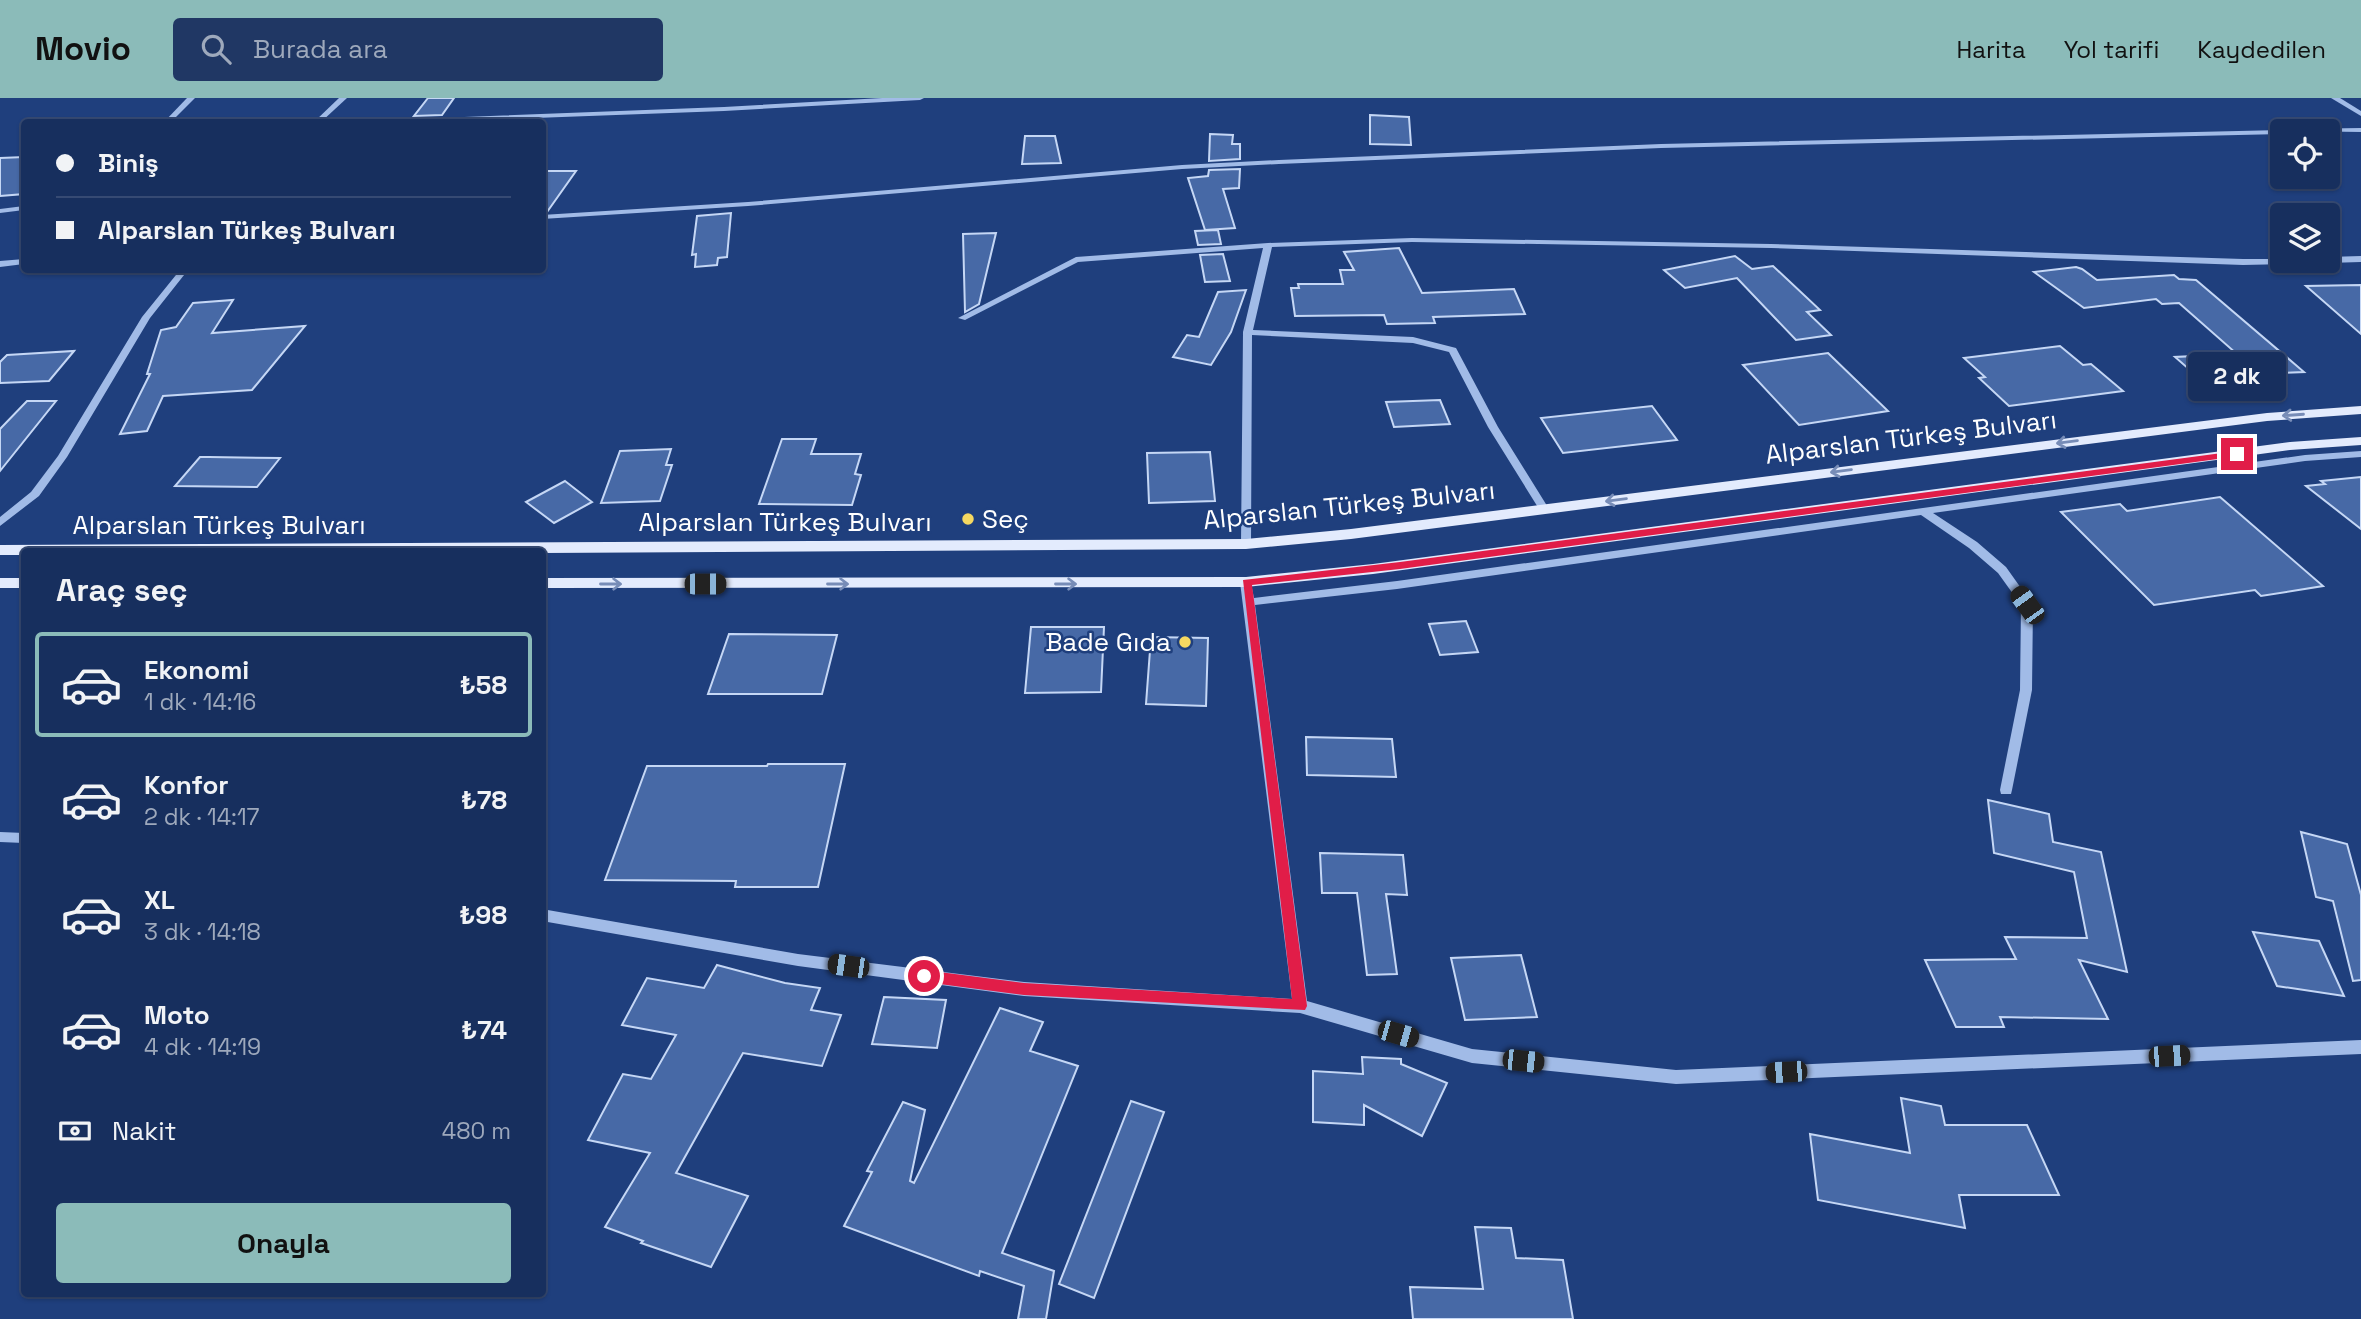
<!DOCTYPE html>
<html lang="tr">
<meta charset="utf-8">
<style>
:root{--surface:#172f5e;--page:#203764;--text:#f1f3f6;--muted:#9ea9bc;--line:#364a73;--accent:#8bbbb9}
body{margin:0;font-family:"Space Grotesk",sans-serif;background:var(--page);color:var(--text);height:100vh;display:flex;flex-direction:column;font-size:26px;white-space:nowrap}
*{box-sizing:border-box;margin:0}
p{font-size:23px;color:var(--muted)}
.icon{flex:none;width:38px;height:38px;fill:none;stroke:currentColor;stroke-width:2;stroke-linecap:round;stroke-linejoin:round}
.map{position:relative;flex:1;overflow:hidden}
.side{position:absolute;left:21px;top:450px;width:525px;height:749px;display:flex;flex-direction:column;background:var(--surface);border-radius:7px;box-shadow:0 2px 5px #0004,0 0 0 2px var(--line)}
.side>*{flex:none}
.top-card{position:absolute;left:21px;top:21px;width:525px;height:154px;border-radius:7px;box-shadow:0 2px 5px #0004,0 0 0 2px var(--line);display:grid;align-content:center;height:154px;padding:0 35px;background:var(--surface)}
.controls{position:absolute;left:2270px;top:21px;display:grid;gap:14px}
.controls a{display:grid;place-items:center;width:70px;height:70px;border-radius:7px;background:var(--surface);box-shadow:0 2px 5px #0004,0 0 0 2px var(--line);font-size:35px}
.end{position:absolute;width:32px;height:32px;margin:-16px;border:9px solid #e11d48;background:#fff;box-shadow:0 0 0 4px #fff}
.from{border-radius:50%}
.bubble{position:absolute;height:49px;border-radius:7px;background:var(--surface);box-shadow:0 2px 5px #0004,0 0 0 2px var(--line);font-size:23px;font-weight:600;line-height:49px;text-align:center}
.car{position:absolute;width:21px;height:42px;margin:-21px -10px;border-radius:9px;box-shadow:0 0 5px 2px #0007;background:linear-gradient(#222 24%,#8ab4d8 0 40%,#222 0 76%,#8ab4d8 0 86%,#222 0)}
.top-card b{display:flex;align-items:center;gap:24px;height:66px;font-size:26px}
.top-card b+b{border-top:2px solid var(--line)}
.top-card i{width:18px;height:18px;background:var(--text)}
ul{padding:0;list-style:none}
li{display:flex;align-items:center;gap:21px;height:105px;margin:0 14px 10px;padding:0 21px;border:4px solid transparent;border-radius:7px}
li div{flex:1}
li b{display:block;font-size:26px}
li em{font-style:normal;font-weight:600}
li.selected{border-color:var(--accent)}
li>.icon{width:63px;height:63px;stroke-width:1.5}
h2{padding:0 35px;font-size:32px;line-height:84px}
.pay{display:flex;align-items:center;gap:18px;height:77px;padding:0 35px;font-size:26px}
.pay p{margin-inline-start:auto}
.action{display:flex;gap:14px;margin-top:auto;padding:14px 35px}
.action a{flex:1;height:80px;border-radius:7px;background:var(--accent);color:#111;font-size:28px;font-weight:600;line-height:80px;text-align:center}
header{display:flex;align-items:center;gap:42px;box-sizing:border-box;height:98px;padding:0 35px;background:var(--accent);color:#111}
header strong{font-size:33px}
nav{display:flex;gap:38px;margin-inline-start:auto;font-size:24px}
.search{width:490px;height:63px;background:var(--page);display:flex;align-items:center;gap:18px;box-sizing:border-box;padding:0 24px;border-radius:7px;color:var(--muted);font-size:26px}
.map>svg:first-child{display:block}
</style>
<header>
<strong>Movio</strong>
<div class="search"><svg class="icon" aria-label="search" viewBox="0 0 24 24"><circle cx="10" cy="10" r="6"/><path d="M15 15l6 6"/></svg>Burada ara</div>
<nav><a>Harita</a><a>Yol tarifi</a><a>Kaydedilen</a></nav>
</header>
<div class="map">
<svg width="2361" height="1221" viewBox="0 0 2361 1221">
<rect width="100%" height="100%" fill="#1f3f7d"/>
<g fill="#4769a6" stroke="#c5d7f5" stroke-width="2">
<path d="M428 0H454L442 17 414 18Z"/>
<path d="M1370 17 1409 19 1411 47 1370 46Z"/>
<path d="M1210 36 1233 37 1232 46H1240V61L1209 63Z"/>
<path d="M1025 38H1055L1061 65 1022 66Z"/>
<path d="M24 59V96L0 98V60Z"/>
<path d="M1240 71 1239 90 1223 91 1235 130 1205 132 1188 80 1208 78 1209 72Z"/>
<path d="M542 73H576L547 114H542Z"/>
<path d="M731 115 727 159 718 160 717 167 695 169 696 156 692 157 697 118Z"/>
<path d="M1218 132 1221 146 1198 147 1195 133Z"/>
<path d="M996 135 979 206 965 214 963 136Z"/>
<path d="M1399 150 1422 195 1514 191 1525 216 1433 219 1435 225 1387 226 1384 217 1295 218 1291 190H1299L1298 186H1343L1340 172H1354L1344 154Z"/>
<path d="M1223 156 1230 183 1205 184 1200 157Z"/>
<path d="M1735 158 1752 171 1773 168 1820 212 1807 214 1831 237 1796 242 1737 180 1685 190 1664 172Z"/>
<path d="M2076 169 2082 171 2097 182 2174 177 2179 181 2196 182 2304 274 2198 279 2175 259 2237 256 2179 205 2162 206 2156 201 2084 210 2034 174Z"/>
<path d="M2361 187V236L2306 188Z"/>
<path d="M1246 192 1231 234 1211 267 1173 259 1187 237 1199 239 1218 194Z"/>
<path d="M233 202 212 235 305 228 252 292 163 298 147 333 120 336 150 276H147L161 232 176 229 193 205Z"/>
<path d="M2060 248 2083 267 2091 266 2123 293 2009 308 1979 280 1985 279 1964 260Z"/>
<path d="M74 253 49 283 0 285V264L7 257Z"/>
<path d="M1828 255 1888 313 1799 327 1743 267Z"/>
<path d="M1440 302 1450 326 1394 329 1386 304Z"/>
<path d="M27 303H56L0 373V331Z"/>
<path d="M1652 308 1677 342 1563 355 1541 320Z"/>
<path d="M782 341H816L811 356H861L855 376 861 377 852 407 759 406Z"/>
<path d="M671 351 666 367H672L660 403 601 405 620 353Z"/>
<path d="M1210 354 1215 403 1149 405 1147 355Z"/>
<path d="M200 359H209L280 360 257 389 175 388Z"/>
<path d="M2361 379V431L2306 388 2325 386 2321 383Z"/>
<path d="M565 383 592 404 554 425 526 404Z"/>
<path d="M2220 399 2323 488 2261 498 2255 492 2154 507 2061 414 2120 406 2127 413Z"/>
<path d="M1466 523 1478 554 1440 557 1429 526Z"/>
<path d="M1031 529H1104L1101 594 1025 595Z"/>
<path d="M729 536 837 537 822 596H708Z"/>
<path d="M1151 539 1208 540 1206 608 1146 606Z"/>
<path d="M1306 639 1392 641 1396 679 1307 677Z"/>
<path d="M768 666H845L818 789H735L736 783 605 782 647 668H767Z"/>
<path d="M1988 702 2049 716 2053 744 2101 754 2127 874 2079 862 2108 921 2000 919 2004 929H1956L1925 862 2016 861 2005 839 2087 840 2074 774 1994 755Z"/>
<path d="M2301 734 2347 746 2361 797V882L2353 883 2333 803 2316 799Z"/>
<path d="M1320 755 1403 757 1407 797 1386 796 1397 876 1367 877 1357 795H1322Z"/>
<path d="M2253 834 2319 843 2344 898 2277 888Z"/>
<path d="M1521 857 1537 919 1465 922 1451 860Z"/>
<path d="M717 867 785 885 820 890 811 912 841 917 822 968 743 955 676 1075 748 1098 711 1169 641 1145 643 1143 605 1129 650 1055 588 1042 623 976 651 981 676 937 622 927 647 880 704 890Z"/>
<path d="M884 899 946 902 937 950 872 946Z"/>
<path d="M1000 910 1043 924 1030 953 1078 968 1002 1155 1054 1173 1046 1221H1018L1024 1188 980 1173 979 1178 844 1128 872 1074 867 1073 903 1004 925 1012 910 1083 914 1085Z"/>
<path d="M1362 959 1401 961V966L1447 985 1422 1038 1364 1007V1027L1313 1024V973L1363 976Z"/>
<path d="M1901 1000 1941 1008 1945 1027H2027L2059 1097H1959L1965 1130 1818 1102 1810 1036 1910 1055Z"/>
<path d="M1131 1003 1164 1014 1094 1200 1059 1186Z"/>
<path d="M1475 1129 1511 1130 1516 1160 1563 1162 1573 1221H1413L1410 1189 1483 1191Z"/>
</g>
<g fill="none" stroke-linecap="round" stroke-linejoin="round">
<g fill="#a1bbe7" fill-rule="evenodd">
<path d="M187 0H195L171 24H164Z"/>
<path d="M339 0H347L321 24H314Z"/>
<path d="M882 0H924L920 2 724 13 429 24H382L386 22 724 9Z"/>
<path d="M2331 0H2340L2361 13V18Z"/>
<path d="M2361 30V34L2292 33 2296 31Z"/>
<path d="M2282 32 2285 33H2282V36L1661 50 1279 66 1182 71 748 108 542 121V117L748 104 1182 67 1279 62 1661 46Z"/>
<path d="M24 108V112L0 115V111Z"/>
<path d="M1412 140 1771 146 2243 161H2282V163H2294L2290 166 2243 167 1771 150 1412 144 1272 149 1253 232 1413 239 1456 250 1498 329 1549 411 1544 414 1539 411 1488 329 1449 254 1413 245 1252 237 1251 446 1246 450 1241 446 1243 234 1263 150 1078 164 965 222 958 220 1076 159 1268 145Z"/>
<path d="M2361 158V164L2328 165 2324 163H2328V159Z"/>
<path d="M24 161V166L0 169V163Z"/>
<path d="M180 172H188L150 220 67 359 39 398 0 428V419L31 394 58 358 142 219Z"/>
<path d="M2361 353V359L2305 363 1933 415 1977 444 2006 469 2033 507 2032 592 2012 692 2011 696H2001L2000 692 2020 592 2021 507 1998 475 1969 450 1921 417 1397 491 1255 507 1307 903 1472 951 1676 972 2361 942V956L1676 986 1472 965 1300 915 1024 898 798 868 542 823V811L798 856 1024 884 1292 901 1240 484 1242 481H1250L1254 500 1397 483 2305 357Z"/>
<path d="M0 734 24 735V745L0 744Z"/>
</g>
<g fill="#e3ebfd" fill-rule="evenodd">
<path d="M2361 308V316L2267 323 1351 441 1246 451 542 455 24 453V457H0V447L1246 441 1351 431 2267 315Z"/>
<path d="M2361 339V347L2290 352 1373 476 1246 489 542 490V480L1246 479 1373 466 2290 344Z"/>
<rect x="0" y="480" width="24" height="10"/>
</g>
</g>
<defs><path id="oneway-shaft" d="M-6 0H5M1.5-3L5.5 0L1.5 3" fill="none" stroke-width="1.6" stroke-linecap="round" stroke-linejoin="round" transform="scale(1.75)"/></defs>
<g stroke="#778cb7">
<use href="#oneway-shaft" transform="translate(2293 317) rotate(176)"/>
<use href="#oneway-shaft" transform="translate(2067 344) rotate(173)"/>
<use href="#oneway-shaft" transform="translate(1841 373) rotate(173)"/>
<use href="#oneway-shaft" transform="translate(1616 402) rotate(173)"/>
<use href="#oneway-shaft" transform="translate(611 486)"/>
<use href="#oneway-shaft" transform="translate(838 486)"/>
<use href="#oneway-shaft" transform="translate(1066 486)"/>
</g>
<path fill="#e11d48" d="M2237 353 2240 354V358L1400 471 1252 487 1307 908 1305 912 1024 897 924 884 917 878 924 872 1024 885 1292 901 1243 482 1400 464Z"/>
<g fill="#f5d861" stroke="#1f3f7d" stroke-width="2.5">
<circle cx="968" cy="421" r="7"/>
<circle cx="1185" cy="544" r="7"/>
</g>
<g text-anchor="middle" stroke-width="5" stroke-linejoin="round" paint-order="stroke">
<g font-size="26" fill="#fff" stroke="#1f3f7d">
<text transform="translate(1911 339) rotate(-7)" y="9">Alparslan Türkeş Bulvarı</text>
<text transform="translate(1349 407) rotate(-6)" y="9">Alparslan Türkeş Bulvarı</text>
<text x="785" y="433">Alparslan Türkeş Bulvarı</text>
<text x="219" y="436">Alparslan Türkeş Bulvarı</text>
</g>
<g font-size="26" fill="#fff" stroke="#1f3f7d" text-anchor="start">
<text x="982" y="430">Seç</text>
<text x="1171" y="553" text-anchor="end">Bade Gıda</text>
</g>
</g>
</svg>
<div class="controls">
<a><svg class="icon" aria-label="locate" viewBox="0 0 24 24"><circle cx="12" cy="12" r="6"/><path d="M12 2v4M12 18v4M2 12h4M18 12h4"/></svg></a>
<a><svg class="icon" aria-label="layers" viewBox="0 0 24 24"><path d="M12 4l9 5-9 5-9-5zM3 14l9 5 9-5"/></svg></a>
</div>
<i class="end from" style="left:924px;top:878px"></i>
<i class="end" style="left:2237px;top:356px"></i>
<div class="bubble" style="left:2188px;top:254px;width:98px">2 dk</div>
<i class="car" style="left:705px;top:486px;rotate:90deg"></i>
<i class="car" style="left:2027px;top:507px;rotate:324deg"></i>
<i class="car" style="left:848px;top:868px;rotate:278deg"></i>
<i class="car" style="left:1398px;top:936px;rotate:106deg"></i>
<i class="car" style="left:2169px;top:958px;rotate:87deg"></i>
<i class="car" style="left:1523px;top:963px;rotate:96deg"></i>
<i class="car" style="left:1786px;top:974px;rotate:267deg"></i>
<div class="top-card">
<b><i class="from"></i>Biniş</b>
<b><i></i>Alparslan Türkeş Bulvarı</b>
</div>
<section class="side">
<h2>Araç seç</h2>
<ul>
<li class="selected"><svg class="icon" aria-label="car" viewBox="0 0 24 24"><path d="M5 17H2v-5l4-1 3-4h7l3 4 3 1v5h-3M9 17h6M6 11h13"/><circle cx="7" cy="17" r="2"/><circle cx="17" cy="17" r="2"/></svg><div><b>Ekonomi</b><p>1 dk · 14:16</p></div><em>₺58</em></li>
<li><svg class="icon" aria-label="car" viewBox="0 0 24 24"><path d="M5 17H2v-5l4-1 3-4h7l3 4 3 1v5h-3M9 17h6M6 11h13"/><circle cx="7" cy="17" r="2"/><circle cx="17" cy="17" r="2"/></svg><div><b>Konfor</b><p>2 dk · 14:17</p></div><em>₺78</em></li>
<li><svg class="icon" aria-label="car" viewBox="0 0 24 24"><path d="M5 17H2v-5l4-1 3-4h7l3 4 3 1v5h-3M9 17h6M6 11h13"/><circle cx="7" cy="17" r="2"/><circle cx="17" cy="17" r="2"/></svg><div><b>XL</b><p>3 dk · 14:18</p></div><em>₺98</em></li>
<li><svg class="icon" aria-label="car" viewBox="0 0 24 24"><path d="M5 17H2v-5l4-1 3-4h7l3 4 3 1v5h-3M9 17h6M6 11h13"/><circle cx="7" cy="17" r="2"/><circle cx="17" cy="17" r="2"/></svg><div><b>Moto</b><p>4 dk · 14:19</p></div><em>₺74</em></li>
</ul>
<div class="pay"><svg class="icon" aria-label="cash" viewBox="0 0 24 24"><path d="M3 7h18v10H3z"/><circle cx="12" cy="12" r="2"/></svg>Nakit<p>480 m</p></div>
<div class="action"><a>Onayla</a></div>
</section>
</div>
